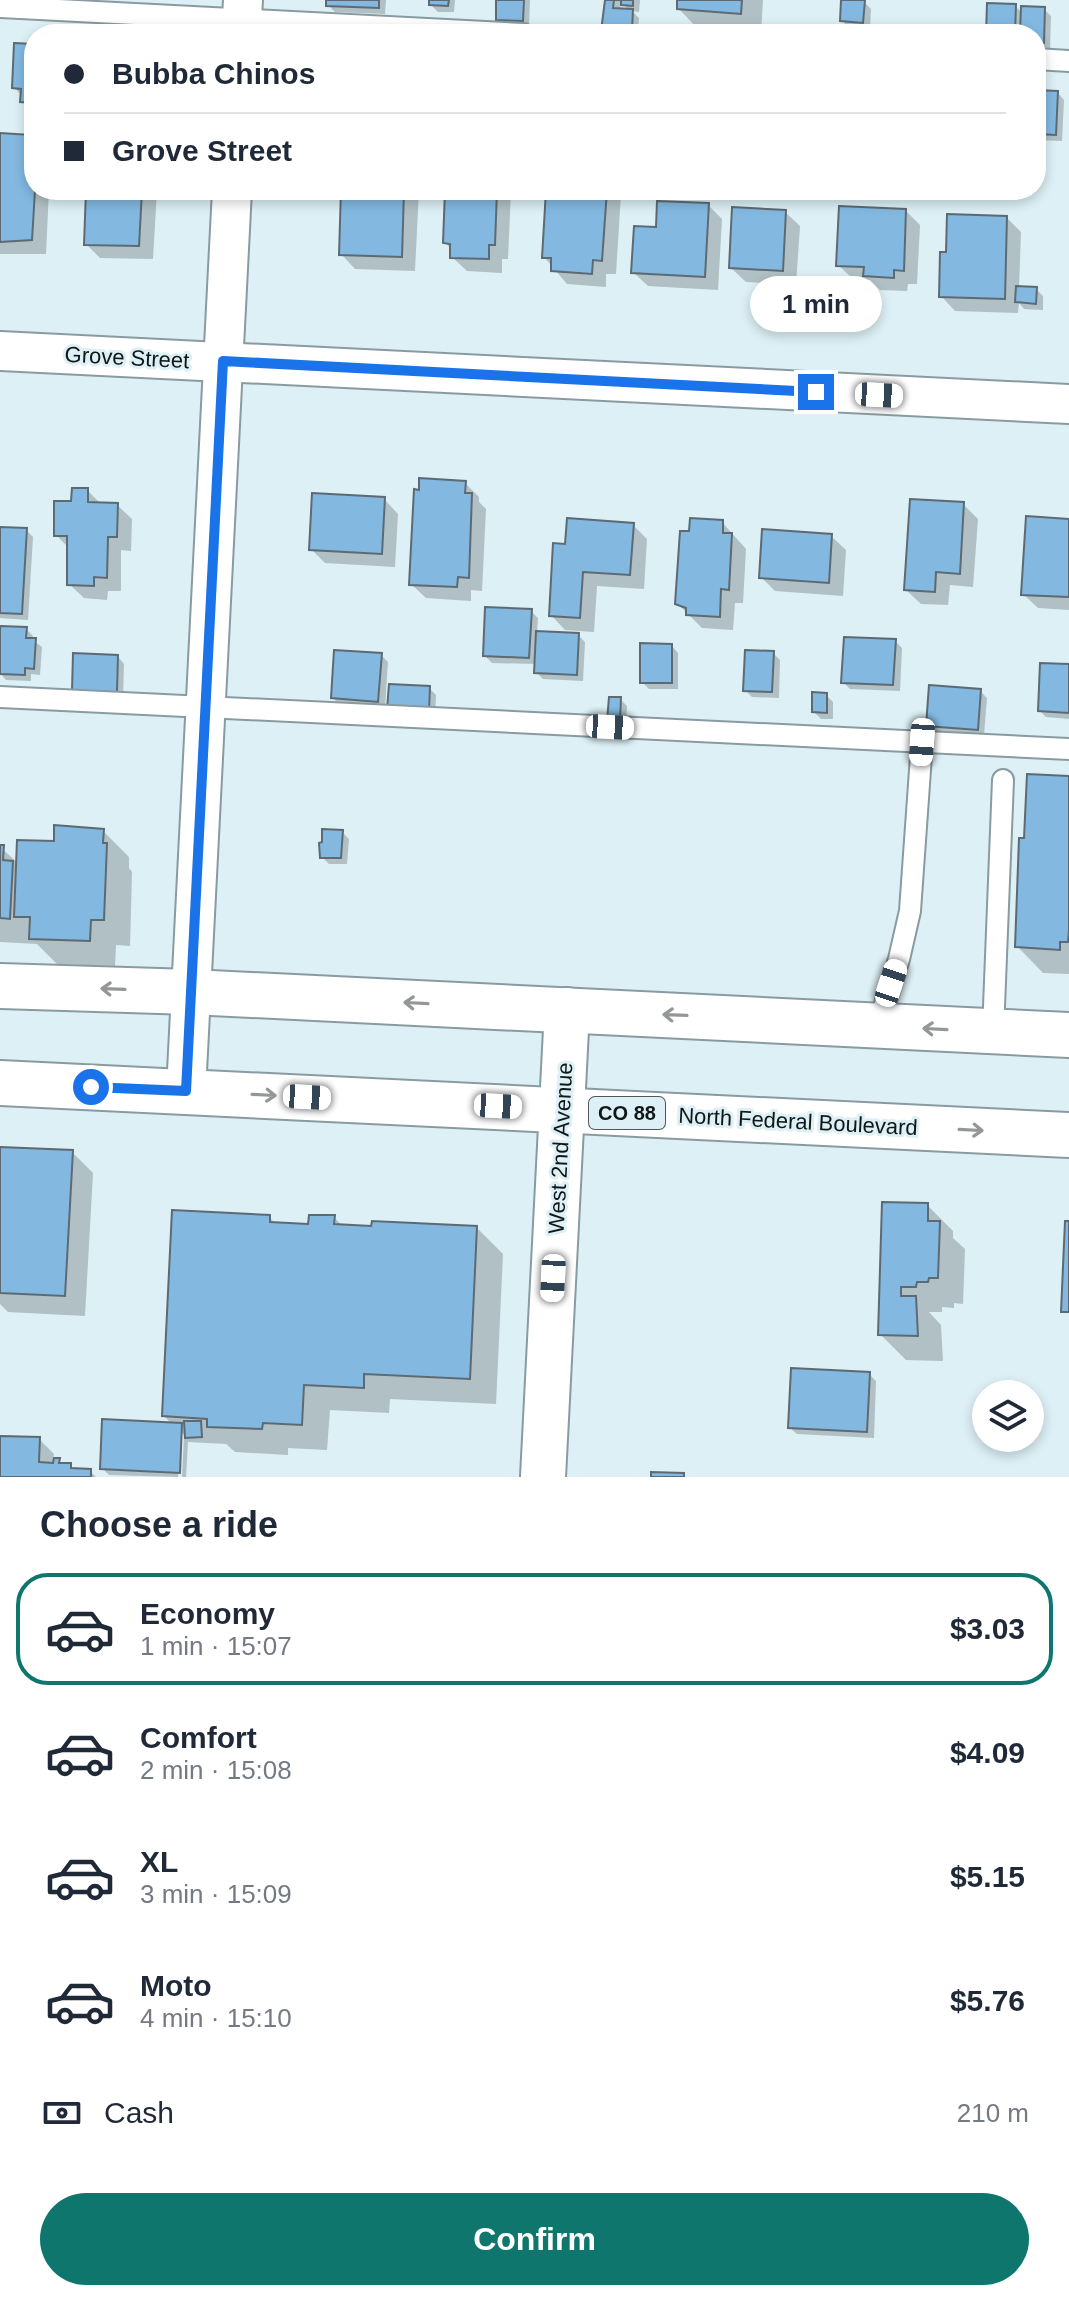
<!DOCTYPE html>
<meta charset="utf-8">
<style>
:root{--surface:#fff;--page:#f2f2f3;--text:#1f2937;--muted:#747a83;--line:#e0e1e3;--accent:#0f766e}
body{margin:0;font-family:Arial,sans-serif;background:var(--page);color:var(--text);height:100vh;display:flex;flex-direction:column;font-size:30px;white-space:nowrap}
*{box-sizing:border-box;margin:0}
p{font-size:26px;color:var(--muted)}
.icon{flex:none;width:44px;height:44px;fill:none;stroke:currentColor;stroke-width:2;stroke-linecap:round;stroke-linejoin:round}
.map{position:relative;height:1477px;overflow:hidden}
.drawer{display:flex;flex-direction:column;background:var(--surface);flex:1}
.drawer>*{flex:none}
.banner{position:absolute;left:24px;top:24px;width:1022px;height:176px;border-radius:32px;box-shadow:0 4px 12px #0003;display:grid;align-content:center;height:176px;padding:0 40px;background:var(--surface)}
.buttons{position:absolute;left:972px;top:1380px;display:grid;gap:16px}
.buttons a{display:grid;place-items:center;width:72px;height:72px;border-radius:50%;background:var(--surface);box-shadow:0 4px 12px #0003;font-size:40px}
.end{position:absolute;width:36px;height:36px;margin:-18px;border:10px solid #1a73e8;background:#fff;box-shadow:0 0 0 4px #fff}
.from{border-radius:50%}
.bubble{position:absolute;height:56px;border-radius:28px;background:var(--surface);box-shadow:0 4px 12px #0003;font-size:26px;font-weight:800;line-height:56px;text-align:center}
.car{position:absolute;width:24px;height:48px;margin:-24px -12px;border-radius:10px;box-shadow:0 0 6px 2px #0007;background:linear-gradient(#fff 24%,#345 0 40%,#fff 0 76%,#345 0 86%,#fff 0)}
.banner b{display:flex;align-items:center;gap:28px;height:76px;font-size:30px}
.banner b+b{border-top:2px solid var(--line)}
.banner i{width:20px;height:20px;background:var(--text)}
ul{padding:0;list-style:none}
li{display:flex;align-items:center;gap:24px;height:112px;margin:0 16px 12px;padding:0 24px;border:4px solid transparent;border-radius:32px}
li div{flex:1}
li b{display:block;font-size:30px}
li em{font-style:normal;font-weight:800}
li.on{border-color:var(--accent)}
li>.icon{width:72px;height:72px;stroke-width:1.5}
h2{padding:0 40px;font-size:36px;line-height:96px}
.pay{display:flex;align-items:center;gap:20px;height:88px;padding:0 40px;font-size:30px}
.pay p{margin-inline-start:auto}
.button{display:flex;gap:16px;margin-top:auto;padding:16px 40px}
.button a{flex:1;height:92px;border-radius:48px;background:var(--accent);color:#fff;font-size:32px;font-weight:800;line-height:92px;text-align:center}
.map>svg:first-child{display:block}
</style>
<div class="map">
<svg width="1069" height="1477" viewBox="0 0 1069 1477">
<rect width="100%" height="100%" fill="#ddf0f5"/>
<g fill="#0003" fill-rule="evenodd">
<path d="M328 0H386L385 14 335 12 328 5Z"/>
<path d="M431 0H455L454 12H438L431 5Z"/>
<path d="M498 0H530L529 27 505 26 498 19Z"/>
<path d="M607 0H640L639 12 632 11 639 18 638 34H607L603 30ZM620 6H625L630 11H620Z"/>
<path d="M679 0H763L761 34 699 30 679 9Z"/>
<path d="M864 2 871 9 870 29 849 28 842 21Z"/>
<path d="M1015 6 1022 13 1044 9 1051 16 1050 49 1036 48V34H988Z"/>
<path d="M34 46V190H49L46 254H0V135L33 137 34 113 22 101V96L14 87Z"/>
<path d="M1036 92 1058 93 1064 100 1062 141 1036 140Z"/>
<path d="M89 190H157L153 259 100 258 86 244Z"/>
<path d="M343 190H419L415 271 355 269 341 254Z"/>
<path d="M447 190H511L508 259H502V273L467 271 452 257V250L445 242Z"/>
<path d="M548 190H617L621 194 616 274H606V287L567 284 544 257Z"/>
<path d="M708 205 722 219 718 290 648 286 633 272 658 230Z"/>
<path d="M905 210 920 225 917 284H908L907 291 880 290 870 280 853 279 838 265Z"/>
<path d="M785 212 800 226 796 285 746 282 731 268Z"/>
<path d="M1007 218 1021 232 1019 288 1036 289 1043 296V310L1024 309 1019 303 1018 313 955 311 941 296 948 254Z"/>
<path d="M465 483 479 497V502L486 509 482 591 471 590V601L426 598 411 584Z"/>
<path d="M87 490 102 505H117L132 519 131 551 121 550V591H108L107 600 84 598 69 584V548L56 535 73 503Z"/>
<path d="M384 499 398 514 395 567 325 563 311 549Z"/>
<path d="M963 504 978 519 973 587 950 585 948 605 921 604 906 590Z"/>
<path d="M1069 521V610L1038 608 1023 594Z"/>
<path d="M722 522 746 549 743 603H735L733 630 702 628 677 603 691 533Z"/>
<path d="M633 525 647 539 644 589 597 586 594 632 565 630 551 615 567 547Z"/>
<path d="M0 529 26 530 33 537 28 620 0 618Z"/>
<path d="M831 536 846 550 843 596 775 591 761 577Z"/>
<path d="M531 611 538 618 537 633 578 635 585 642 583 681 543 679 536 672 537 664 492 663 485 656Z"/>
<path d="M26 629 33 636V640L42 647 40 675 31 674V681L6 680 0 673V662Z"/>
<path d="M895 641 902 648 900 691 850 689 843 682Z"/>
<path d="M672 646 678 653V689H649L642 682Z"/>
<path d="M773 653 780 660 779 698 752 697 745 690Z"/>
<path d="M381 655 388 662 385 707 340 705 333 698Z"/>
<path d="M118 657 124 664 123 698 81 697Z"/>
<path d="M1069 666V719L1046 717 1040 711Z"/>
<path d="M391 686 429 688 436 695 435 717Z"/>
<path d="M980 691 987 698 984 735 935 732 928 726Z"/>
<path d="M826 695 833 702V719H821L814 712Z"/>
<path d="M620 699 627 706 626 727 609 720Z"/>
<path d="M1069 778V974L1043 973 1017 946 1026 840Z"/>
<path d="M103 831 129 857V868L132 872 130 946 116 945 115 966 57 964 37 944 0 942V847L18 863 56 843Z"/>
<path d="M342 832 349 839 347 864H329L322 857Z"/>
<path d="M0 1149 72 1152 93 1173 85 1316 8 1312 0 1304Z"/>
<path d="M927 1205 953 1231V1238L965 1249 963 1304 954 1303V1308L942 1307V1312H929L941 1325 943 1361 906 1360 880 1334Z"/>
<path d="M269 1217 276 1224 310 1226 334 1217 343 1227 477 1228 503 1254 496 1404 390 1399 389 1413 330 1410 327 1450 288 1448V1455L235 1452 226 1444 188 1442 186 1477H182L184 1435 180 1431 178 1477 109 1475 102 1468 173 1425 164 1416Z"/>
<path d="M869 1374 876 1381 874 1438 797 1434 790 1428Z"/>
<path d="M39 1439 54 1454 53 1460 70 1465 75 1471H90L96 1477H0V1462Z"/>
</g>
<g fill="#83b9e1" stroke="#5d6a73" stroke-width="2">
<path d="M326 0H379V8L326 6Z"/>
<path d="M429 0H449L448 6 429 5Z"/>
<path d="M496 0H524L523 21 496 20Z"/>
<path d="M605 0H633V6L621 5V0H614L613 8 633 9 632 32 601 31Z"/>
<path d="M677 0H742L741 14 677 9Z"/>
<path d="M841 0H865L863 23 840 21Z"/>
<path d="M987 3 1016 4 1015 34H986Z"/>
<path d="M1021 6 1045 7 1044 43H1036V34H1020Z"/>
<path d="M14 43 34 44 35 190 32 240 0 242V133L31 135 32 103 20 102 21 89 12 88Z"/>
<path d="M1036 90 1058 91 1056 135 1036 134Z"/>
<path d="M86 190H142L139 246 84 245Z"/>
<path d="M341 190H404L402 257 339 255Z"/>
<path d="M445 190H497L495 245H489V259L450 258V244L443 243Z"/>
<path d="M546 190H607L602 261 593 260 592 274 551 271V258H542Z"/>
<path d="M657 201 709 203 705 277 631 273 634 226 656 227Z"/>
<path d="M839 206 906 209 904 271 894 270V278L863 276 864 267 836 266Z"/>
<path d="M732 207 786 210 783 271 729 268Z"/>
<path d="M947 214 1007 216 1005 299 939 297 940 252H946Z"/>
<path d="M1016 286 1037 287 1036 304 1015 302Z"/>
<path d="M419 478 466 481 465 493H472L469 578 458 577 457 587 409 585 414 489 419 490Z"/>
<path d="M72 488H88V502L118 503 117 537H108L107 578 94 577V586L67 585V536H54V501H71Z"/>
<path d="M312 493 385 497 382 554 309 550Z"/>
<path d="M910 499 964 502 960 574 936 572 935 592 904 590Z"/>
<path d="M1026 516 1069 519V597L1021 595Z"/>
<path d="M567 518 634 523 630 575 583 572 580 618 549 616 553 543 565 544Z"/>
<path d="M690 518 723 520V533H732L729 590 721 589 720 617 686 615V608L675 604 680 531H689Z"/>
<path d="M0 527 27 528 22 614 0 613Z"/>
<path d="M762 529 832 534 829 583 759 578Z"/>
<path d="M485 607 532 609 529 658 483 656Z"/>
<path d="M0 626 27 627 26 638H36L34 669 25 668V675L0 674Z"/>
<path d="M536 631 579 633 577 675 534 673Z"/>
<path d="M844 637 896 639 893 685 841 683Z"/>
<path d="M640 643 672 644V683H640Z"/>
<path d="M334 650 382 653 378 702 331 698Z"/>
<path d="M745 650 774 651 772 692 743 691Z"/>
<path d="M73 653 118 655 117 692 72 691Z"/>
<path d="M1040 663 1069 664V713L1038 711Z"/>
<path d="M389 684 430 686 429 711 387 709Z"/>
<path d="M929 685 981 689 978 730 926 726Z"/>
<path d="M812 692 827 693V713L812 712Z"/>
<path d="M609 697H621L620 721H607Z"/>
<path d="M1027 774 1069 776V930L1068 942H1060V950L1015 947 1019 838H1024Z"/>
<path d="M54 825 104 829 103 843H107L104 920H91L90 941 29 939 30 917H14L17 840 54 841Z"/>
<path d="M322 829 343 830 341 858H320L319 843 322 842Z"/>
<path d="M0 845H4L3 860 13 861 10 919 0 918Z"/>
<path d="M0 1147 73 1150 65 1296 0 1293Z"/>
<path d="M882 1202 928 1203V1221H940L938 1278H929L928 1282H917L916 1287H901V1296H916L918 1336 878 1335Z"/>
<path d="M172 1210 270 1215V1222L308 1224 309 1215H335L334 1224 371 1226 372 1221 477 1226 470 1379 364 1374V1388L304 1385 302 1425 263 1423 262 1429 207 1427V1419L162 1416Z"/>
<path d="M1065 1221H1069V1312H1061Z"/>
<path d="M791 1368 870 1372 867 1432 788 1428Z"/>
<path d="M102 1419 182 1423 180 1473 100 1469Z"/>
<path d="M184 1421H201L202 1437 185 1438Z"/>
<path d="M0 1436 40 1437 39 1462 53 1463 54 1458H60L59 1463H71V1468L91 1469V1477H0Z"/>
<path d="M651 1472 684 1473V1477H651Z"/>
</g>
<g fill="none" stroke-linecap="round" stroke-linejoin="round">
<g stroke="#899ba0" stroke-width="24">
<g id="lane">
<path d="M0 7 523 34"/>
<path d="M1036 59 1069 61"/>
<path d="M0 697 1069 749"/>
<path d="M878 1026 899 959 910 911 922 742"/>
<path d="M993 1032 1003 780"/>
</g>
</g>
<g stroke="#899ba0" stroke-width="42">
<g id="street">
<path d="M241 34 243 0"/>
<path d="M0 351 1069 404"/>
<path d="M186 1091 232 190"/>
</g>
</g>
<g stroke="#899ba0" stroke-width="48">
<path id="secondary" d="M543 1477 567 1010"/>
</g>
<g stroke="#899ba0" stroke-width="48">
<g id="primary">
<path d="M0 986 191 992 1069 1035"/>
<path d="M0 1083 1069 1135"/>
</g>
</g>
<use href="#lane" stroke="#fff" stroke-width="20"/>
<use href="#street" stroke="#fff" stroke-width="38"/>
<use href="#secondary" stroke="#fff" stroke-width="44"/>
<use href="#primary" stroke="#fff" stroke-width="44"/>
</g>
<defs><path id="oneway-shaft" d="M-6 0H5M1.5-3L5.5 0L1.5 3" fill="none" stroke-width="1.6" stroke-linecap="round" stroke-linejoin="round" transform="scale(2)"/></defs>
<g stroke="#939798">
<use href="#oneway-shaft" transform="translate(113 989) rotate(-178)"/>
<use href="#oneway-shaft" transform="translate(416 1003) rotate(-177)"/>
<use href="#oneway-shaft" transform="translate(675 1015) rotate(-178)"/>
<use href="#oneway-shaft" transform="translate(935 1029) rotate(-177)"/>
<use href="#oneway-shaft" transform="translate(264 1095) rotate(3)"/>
<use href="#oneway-shaft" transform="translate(971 1130) rotate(3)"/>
</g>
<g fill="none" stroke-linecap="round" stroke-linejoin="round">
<path stroke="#1a73e8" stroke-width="10" d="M91 1087 186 1091 223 361 816 392"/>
</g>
<g text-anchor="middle" stroke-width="6" stroke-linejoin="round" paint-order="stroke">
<rect fill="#ddf0f5" stroke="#4e585b" stroke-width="2" x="589" y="1097" width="76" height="32" rx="6"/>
<g font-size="20" font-weight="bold" fill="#101719">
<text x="627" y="1120">CO 88</text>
</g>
<g font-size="22" fill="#101719" stroke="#ddf0f5">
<text transform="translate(127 357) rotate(3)" y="8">Grove Street</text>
<text transform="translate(798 1121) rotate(3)" y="8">North Federal Boulevard</text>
<text transform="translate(560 1148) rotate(-87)" y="8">West 2nd Avenue</text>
</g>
</g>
</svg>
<div class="buttons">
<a><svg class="icon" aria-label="layers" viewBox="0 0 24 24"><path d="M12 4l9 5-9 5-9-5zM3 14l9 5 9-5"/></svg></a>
</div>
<i class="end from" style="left:91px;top:1087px"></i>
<i class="end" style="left:816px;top:392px"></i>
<div class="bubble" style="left:750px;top:276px;width:132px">1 min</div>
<i class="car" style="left:879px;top:395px;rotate:93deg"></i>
<i class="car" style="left:610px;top:727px;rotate:93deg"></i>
<i class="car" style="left:922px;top:742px;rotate:184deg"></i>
<i class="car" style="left:891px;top:983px;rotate:18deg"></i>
<i class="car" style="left:307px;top:1097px;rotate:93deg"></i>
<i class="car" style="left:498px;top:1106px;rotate:93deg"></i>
<i class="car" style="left:553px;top:1278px;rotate:183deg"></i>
<div class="banner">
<b><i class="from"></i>Bubba Chinos</b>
<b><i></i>Grove Street</b>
</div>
</div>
<section class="drawer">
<h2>Choose a ride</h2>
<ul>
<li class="on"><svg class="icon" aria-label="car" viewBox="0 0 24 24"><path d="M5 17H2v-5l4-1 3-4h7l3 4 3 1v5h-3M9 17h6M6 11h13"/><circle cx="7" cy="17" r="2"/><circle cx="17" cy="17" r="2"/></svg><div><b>Economy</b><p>1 min · 15:07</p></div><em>$3.03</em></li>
<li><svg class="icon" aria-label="car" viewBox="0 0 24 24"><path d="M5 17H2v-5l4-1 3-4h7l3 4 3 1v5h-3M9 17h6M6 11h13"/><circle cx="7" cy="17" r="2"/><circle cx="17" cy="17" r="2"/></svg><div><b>Comfort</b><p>2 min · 15:08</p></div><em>$4.09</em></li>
<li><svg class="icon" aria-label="car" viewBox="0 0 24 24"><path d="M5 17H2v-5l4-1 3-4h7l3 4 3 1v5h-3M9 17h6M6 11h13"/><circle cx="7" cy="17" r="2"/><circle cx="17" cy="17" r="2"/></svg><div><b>XL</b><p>3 min · 15:09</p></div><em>$5.15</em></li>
<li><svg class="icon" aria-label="car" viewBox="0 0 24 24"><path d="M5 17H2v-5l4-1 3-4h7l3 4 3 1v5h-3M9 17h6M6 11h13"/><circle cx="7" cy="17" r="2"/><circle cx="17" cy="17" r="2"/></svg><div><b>Moto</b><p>4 min · 15:10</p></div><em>$5.76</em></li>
</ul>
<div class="pay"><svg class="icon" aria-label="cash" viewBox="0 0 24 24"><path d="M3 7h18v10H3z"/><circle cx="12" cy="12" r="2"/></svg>Cash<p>210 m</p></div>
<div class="button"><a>Confirm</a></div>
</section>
